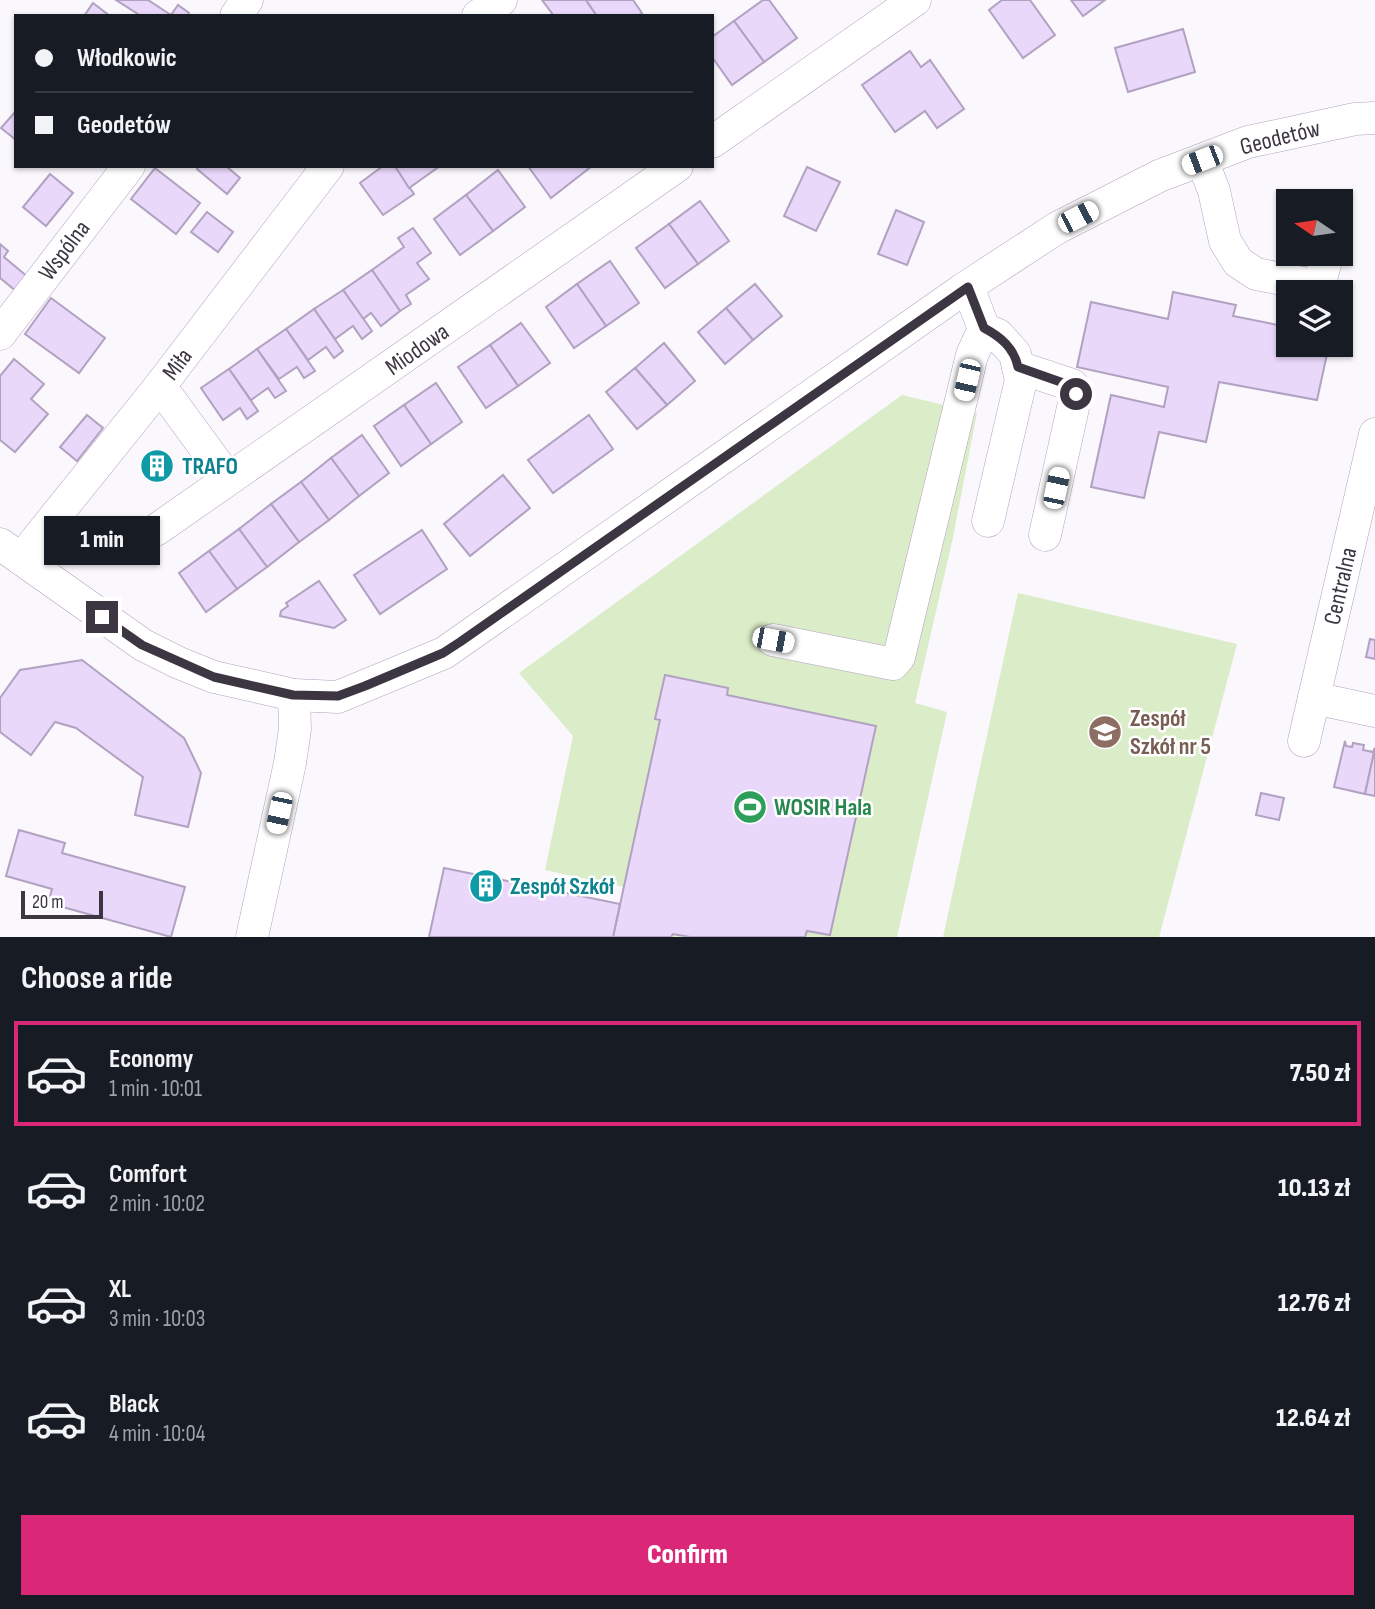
<!DOCTYPE html>
<meta charset="utf-8">
<style>
:root{--surface:#171b24;--page:#20242c;--text:#f1f3f6;--muted:#9ea1a6;--line:#363941;--accent:#db2777}
body{margin:0;font-family:"Sofia Sans Condensed",sans-serif;background:var(--page);color:var(--text);height:100vh;display:flex;flex-direction:column;font-size:26px;white-space:nowrap}
*{box-sizing:border-box;margin:0}
p{font-size:23px;color:var(--muted)}
.icon{flex:none;width:38px;height:38px;fill:none;stroke:currentColor;stroke-width:2;stroke-linecap:round;stroke-linejoin:round}
.map{position:relative;height:937px;overflow:hidden}
.sheet{display:flex;flex-direction:column;background:var(--surface);flex:1}
.sheet>*{flex:none}
.top-card{position:absolute;left:14px;top:14px;width:700px;height:154px;border-radius:0px;box-shadow:0 2px 5px #0004;display:grid;align-content:center;height:154px;padding:0 21px;background:var(--surface)}
.needle{width:46px;rotate:283deg}
.fabs{position:absolute;left:1276px;top:189px;display:grid;gap:14px}
.fabs a{display:grid;place-items:center;width:77px;height:77px;border-radius:0px;background:var(--surface);box-shadow:0 2px 5px #0004;font-size:35px}
.scale{position:absolute;left:21px;bottom:18px;width:82px;box-sizing:border-box;padding-left:7px;border:4px solid #3c3542;border-top:0;font-size:19px;line-height:24px;white-space:nowrap;color:#3c3542;-webkit-text-stroke:5px #fff;paint-order:stroke}
.end{position:absolute;width:32px;height:32px;margin:-16px;border:9px solid #3c3542;background:#fff;box-shadow:0 0 0 4px #fff}
.from{border-radius:50%}
.bubble{position:absolute;height:49px;border-radius:0px;background:var(--surface);box-shadow:0 2px 5px #0004;font-size:23px;font-weight:800;line-height:49px;text-align:center}
.car{position:absolute;width:21px;height:42px;margin:-21px -10px;border-radius:9px;box-shadow:0 0 5px 2px #0007;background:linear-gradient(#fff 24%,#345 0 40%,#fff 0 76%,#345 0 86%,#fff 0)}
.top-card b{display:flex;align-items:center;gap:24px;height:66px;font-size:26px}
.top-card b+b{border-top:2px solid var(--line)}
.top-card i{width:18px;height:18px;background:var(--text)}
ul{padding:0;list-style:none}
li{display:flex;align-items:center;gap:21px;height:105px;margin:0 14px 10px;padding:0 7px;border:4px solid transparent;border-radius:0px}
li div{flex:1}
li b{display:block;font-size:26px}
li em{font-style:normal;font-weight:800}
li.current{border-color:var(--accent)}
li>.icon{width:63px;height:63px;stroke-width:1.5}
h2{padding:0 21px;font-size:32px;line-height:84px}
.action{display:flex;gap:14px;margin-top:auto;padding:14px 21px}
.action a{flex:1;height:80px;border-radius:0px;background:var(--accent);color:#fff;font-size:28px;font-weight:800;line-height:80px;text-align:center}
.map>svg:first-child{display:block}
</style>
<div class="map">
<svg width="1375" height="937" viewBox="0 0 1375 937">
<rect width="100%" height="100%" fill="#faf7fd"/>
<g fill="#dbecc8">
<path d="M902 395 977 413 953 537 915 703 947 712 897 937H613L624 887 545 870 573 736 519 673Z"/>
<path d="M1018 593 1237 644 1159 937H943Z"/>
</g>
<g fill="#e9d8f9" stroke="#b2a1c0" stroke-width="2">
<path d="M116 0H148L171 15 178 5 189 13 188 16H141Z"/>
<path d="M542 0H586L597 16H554Z"/>
<path d="M586 0H633L642 13 638 16H597Z"/>
<path d="M763 0H769L797 38 764 62 734 21Z"/>
<path d="M1002 0H1030L1055 35 1023 58 989 10Z"/>
<path d="M1071 0H1105L1083 16Z"/>
<path d="M93 3 110 16H84Z"/>
<path d="M734 21 764 62 732 85 712 57V37Z"/>
<path d="M1183 29 1195 72 1128 92 1115 48Z"/>
<path d="M910 51 921 67 930 60 964 109 937 128 925 111 895 132 862 85Z"/>
<path d="M16 111V140L1 128Z"/>
<path d="M199 166H226L240 178 227 194 197 169Z"/>
<path d="M383 166H395L414 194 383 215 360 183Z"/>
<path d="M395 166H440L409 188Z"/>
<path d="M528 166H592L551 198Z"/>
<path d="M807 167 840 182 816 231 784 216Z"/>
<path d="M155 168 200 203 176 234 131 199Z"/>
<path d="M498 170 525 207 493 231 466 195Z"/>
<path d="M50 174 73 193 46 226 23 207Z"/>
<path d="M466 195 493 231 460 255 434 219Z"/>
<path d="M700 201 729 241 698 264 669 224Z"/>
<path d="M896 210 924 222 907 265 878 254Z"/>
<path d="M207 212 233 232 218 252 191 232Z"/>
<path d="M669 224 698 264 665 288 636 248Z"/>
<path d="M413 228 431 253 417 263 429 279 406 295 411 304 400 311 372 270 404 247 398 238Z"/>
<path d="M0 244 8 251 4 257 28 277 16 291 0 278Z"/>
<path d="M610 261 639 303 606 326 577 284Z"/>
<path d="M372 270 400 311 381 326 371 313 363 319 343 290Z"/>
<path d="M577 284 606 326 574 348 546 307Z"/>
<path d="M755 284 782 316 753 340 726 308Z"/>
<path d="M343 290 372 331 362 339 353 326 335 339 314 309Z"/>
<path d="M1173 292 1236 305 1233 316 1288 327V345H1329L1317 400 1219 382 1206 442 1159 432 1144 498 1091 487 1111 395 1164 407 1168 387 1077 367 1091 302 1168 319Z"/>
<path d="M51 298 105 338 79 373 25 334Z"/>
<path d="M726 308 753 340 725 364 698 332Z"/>
<path d="M314 309 343 351 334 358 326 347 308 360 286 329Z"/>
<path d="M521 323 550 363 518 386 490 345Z"/>
<path d="M286 329 315 371 304 378 297 367 279 379 257 349Z"/>
<path d="M664 343 695 381 667 405 635 368Z"/>
<path d="M490 345 518 386 486 408 458 367Z"/>
<path d="M257 349 286 391 275 398 268 388 251 400 229 369Z"/>
<path d="M14 359 44 384 31 399 48 414 15 452 0 440V376Z"/>
<path d="M635 368 667 405 637 429 606 392Z"/>
<path d="M229 369 258 411 247 419 240 408 223 420 201 388Z"/>
<path d="M436 383 462 422 431 444 404 405Z"/>
<path d="M404 405 431 444 401 466 374 426Z"/>
<path d="M87 415 103 428 77 461 60 447Z"/>
<path d="M589 415 613 449 553 493 528 460Z"/>
<path d="M362 435 389 473 359 496 331 458Z"/>
<path d="M157 450 172 467 156 481 141 465Z"/>
<path d="M331 458 359 496 329 520 301 482Z"/>
<path d="M503 475 530 508 470 556 444 524Z"/>
<path d="M301 482 329 520 299 542 271 504Z"/>
<path d="M271 504 299 542 267 567 239 529Z"/>
<path d="M239 529 267 567 237 589 209 551Z"/>
<path d="M422 530 447 569 380 614 354 575Z"/>
<path d="M209 551 237 589 206 612 179 573Z"/>
<path d="M319 581 346 620 334 628 280 616 281 611 288 606 286 603Z"/>
<path d="M1370 639 1375 640V659L1366 657Z"/>
<path d="M82 660 184 738 201 773 188 827 135 815 143 777 76 728 55 722 31 755 0 732V698L20 670Z"/>
<path d="M665 675 728 688 727 695 876 726 830 935 807 931 805 937H690L673 934 671 937H613L660 720 655 719Z"/>
<path d="M1345 741 1346 746 1352 747 1353 743 1364 745 1363 750 1373 752 1375 748 1365 794 1334 787Z"/>
<path d="M1375 748V796L1365 794Z"/>
<path d="M1261 793 1284 798 1279 820 1256 815Z"/>
<path d="M19 830 65 843 62 853 185 887 171 937 48 903 52 889 6 876Z"/>
<path d="M444 868 620 904 613 937H429Z"/>
</g>
<g fill="none" stroke-linecap="round" stroke-linejoin="round">
<g stroke="#b3a2c1" stroke-width="33">
<g id="minor">
<path d="M236 16 247 0"/>
<path d="M478 16 501 0"/>
<path d="M712 142 915 0"/>
<path d="M1202 160 1214 191 1225 241 1238 262 1256 274 1319 286 1328 254"/>
<path d="M984 329 998 335 1015 354 1021 380 988 521"/>
<path d="M0 334 129 166"/>
<path d="M1018 367 1072 385 1076 394 1045 535"/>
<path d="M160 386 228 479"/>
<path d="M156 530 677 166"/>
<path d="M0 544 143 645 179 663 214 677 294 695 338 697 444 653 962 290 1057 228 1159 176 1248 142 1355 119 1375 118"/>
<path d="M21 559 160 386 328 166"/>
<path d="M773 640 893 664 899 657 972 355 984 329 968 287"/>
<path d="M1314 698 1375 711"/>
<path d="M1304 741 1375 434"/>
<path d="M252 937 290 763 295 729 294 695"/>
</g>
</g>
<use href="#minor" stroke="#fff" stroke-width="32"/>
</g>
<g fill="none" stroke-linecap="round" stroke-linejoin="round">
<path stroke="#3c3542" stroke-width="9" d="M102 617 142 645 214 677 293 695 338 696 365 686 443 653 460 642 968 287 984 328C1001 337 1014 348 1018 367L1072 386 1076 394"/>
</g>
<defs>
<g id="building-disc" transform="scale(1.75)"><circle r="9.5" fill="#0f9aa8" stroke="#fff"/><path d="M-4-6H4V6H1V3H-1V6H-4ZM-2.5-4.3h1.7v1.8h-1.7ZM.8-4.3h1.7v1.8H.8ZM-2.5-1h1.7V.8h-1.7ZM.8-1h1.7V.8H.8Z" fill="#fff"/></g>
<g id="school-disc" transform="scale(1.75)"><circle r="9.5" fill="#8d6e63" stroke="#fff"/><path d="M0-5L7-2L0 1L-7-2ZM-4 1L0 2.5L4 1V4Q0 6-4 4Z" fill="#fff"/></g>
<g id="stadium-disc" transform="scale(1.75)"><circle r="9.5" fill="#2e9e5b" stroke="#fff"/><path d="M0-5a6.5 5 0 1 0 0 10a6.5 5 0 1 0 0-10ZM-3.5-1.8h7v3.6h-7Z" fill="#fff"/></g>
</defs>
<g fill-rule="evenodd">
<use href="#building-disc" x="157" y="466"/>
<use href="#school-disc" x="1105" y="732"/>
<use href="#stadium-disc" x="750" y="807"/>
<use href="#building-disc" x="486" y="886"/>
</g>
<g text-anchor="middle" stroke-width="5" stroke-linejoin="round" paint-order="stroke">
<g font-size="24" fill="#3c3542" stroke="#fff">
<text transform="translate(1280 137) rotate(-14)" y="8">Geodetów</text>
<text transform="translate(64 250) rotate(-53)" y="8">Wspólna</text>
<text transform="translate(417 349) rotate(-35)" y="8">Miodowa</text>
<text transform="translate(177 364) rotate(-53)" y="8">Miła</text>
<text transform="translate(1340 586) rotate(-77)" y="8">Centralna</text>
</g>
<g font-size="24" font-weight="bold" fill="#0d838f" stroke="#fff" text-anchor="start">
<text x="182" y="474">TRAFO</text>
<text x="510" y="894">Zespół Szkół</text>
</g>
<g font-size="24" font-weight="bold" fill="#785e54" stroke="#fff" text-anchor="start">
<text x="1130" y="726">Zespół<tspan x="1130" dy="28">Szkół nr 5</tspan></text>
</g>
<g font-size="24" font-weight="bold" fill="#27864d" stroke="#fff" text-anchor="start">
<text x="774" y="815">WOSIR Hala</text>
</g>
</g>
</svg>
<div class="fabs">
<a><svg class="needle" viewBox="-14 -14 28 28"><path d="M0-13l5 13h-10z" fill="#e53935"/><path d="M0 13l5-13h-10z" fill="#9ea1a6"/></svg></a>
<a><svg class="icon" aria-label="layers" viewBox="0 0 24 24"><path d="M12 4l9 5-9 5-9-5zM3 14l9 5 9-5"/></svg></a>
</div>
<div class="scale">20 m</div>
<i class="end from" style="left:1076px;top:394px"></i>
<i class="end" style="left:102px;top:617px"></i>
<div class="bubble" style="left:44px;top:516px;width:116px">1 min</div>
<i class="car" style="left:1202px;top:160px;rotate:249deg"></i>
<i class="car" style="left:1078px;top:217px;rotate:63deg"></i>
<i class="car" style="left:967px;top:380px;rotate:193deg"></i>
<i class="car" style="left:1056px;top:488px;rotate:12deg"></i>
<i class="car" style="left:773px;top:640px;rotate:101deg"></i>
<i class="car" style="left:279px;top:813px;rotate:192deg"></i>
<div class="top-card">
<b><i class="from"></i>Włodkowic</b>
<b><i></i>Geodetów</b>
</div>
</div>
<section class="sheet">
<h2>Choose a ride</h2>
<ul>
<li class="current"><svg class="icon" aria-label="car" viewBox="0 0 24 24"><path d="M5 17H2v-5l4-1 3-4h7l3 4 3 1v5h-3M9 17h6M6 11h13"/><circle cx="7" cy="17" r="2"/><circle cx="17" cy="17" r="2"/></svg><div><b>Economy</b><p>1 min · 10:01</p></div><em>7.50 zł</em></li>
<li><svg class="icon" aria-label="car" viewBox="0 0 24 24"><path d="M5 17H2v-5l4-1 3-4h7l3 4 3 1v5h-3M9 17h6M6 11h13"/><circle cx="7" cy="17" r="2"/><circle cx="17" cy="17" r="2"/></svg><div><b>Comfort</b><p>2 min · 10:02</p></div><em>10.13 zł</em></li>
<li><svg class="icon" aria-label="car" viewBox="0 0 24 24"><path d="M5 17H2v-5l4-1 3-4h7l3 4 3 1v5h-3M9 17h6M6 11h13"/><circle cx="7" cy="17" r="2"/><circle cx="17" cy="17" r="2"/></svg><div><b>XL</b><p>3 min · 10:03</p></div><em>12.76 zł</em></li>
<li><svg class="icon" aria-label="car" viewBox="0 0 24 24"><path d="M5 17H2v-5l4-1 3-4h7l3 4 3 1v5h-3M9 17h6M6 11h13"/><circle cx="7" cy="17" r="2"/><circle cx="17" cy="17" r="2"/></svg><div><b>Black</b><p>4 min · 10:04</p></div><em>12.64 zł</em></li>
</ul>
<div class="action"><a>Confirm</a></div>
</section>
